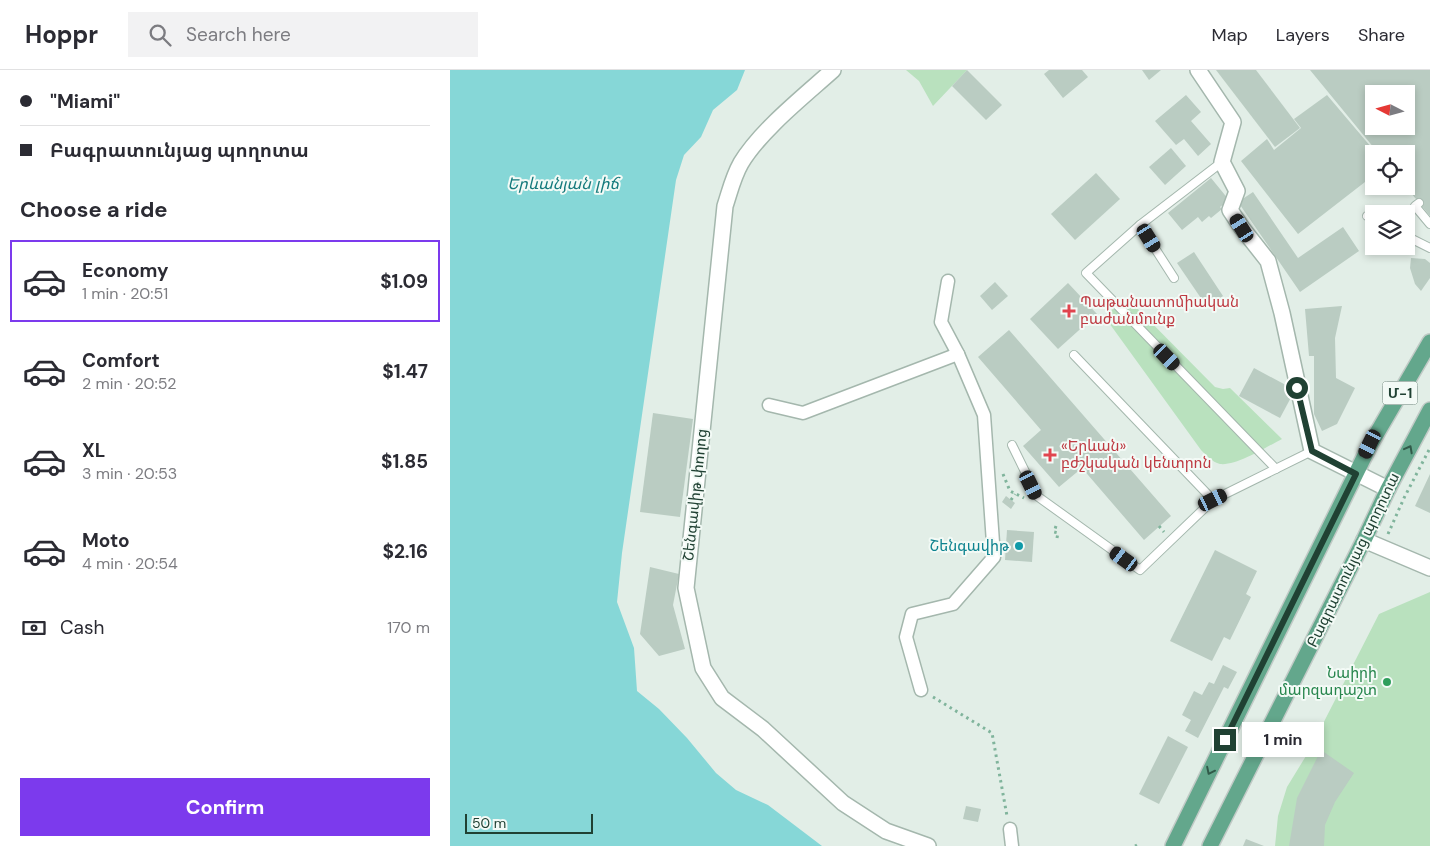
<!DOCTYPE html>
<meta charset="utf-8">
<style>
:root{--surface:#fff;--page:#f2f2f3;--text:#2b2b33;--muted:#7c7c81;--line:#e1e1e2;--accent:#7c3aed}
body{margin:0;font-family:"DM Sans","Noto Sans Armenian",sans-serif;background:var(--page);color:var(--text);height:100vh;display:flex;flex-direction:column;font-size:19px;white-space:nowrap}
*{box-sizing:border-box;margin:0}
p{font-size:16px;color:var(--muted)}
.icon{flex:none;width:28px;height:28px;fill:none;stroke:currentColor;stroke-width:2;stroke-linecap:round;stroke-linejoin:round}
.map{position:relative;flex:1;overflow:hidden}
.side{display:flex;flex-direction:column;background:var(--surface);width:450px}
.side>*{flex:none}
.guide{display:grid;align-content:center;height:110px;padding:0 20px;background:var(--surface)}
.needle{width:32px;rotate:276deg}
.buttons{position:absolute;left:915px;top:15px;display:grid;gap:10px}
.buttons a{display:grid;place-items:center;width:50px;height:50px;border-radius:0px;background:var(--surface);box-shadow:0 2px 8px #0003;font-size:25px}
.scale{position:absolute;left:15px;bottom:12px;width:128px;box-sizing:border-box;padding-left:5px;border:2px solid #204133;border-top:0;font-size:14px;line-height:18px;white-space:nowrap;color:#204133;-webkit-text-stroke:4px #f3faf6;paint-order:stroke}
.end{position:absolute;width:22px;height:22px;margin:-11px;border:6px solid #204133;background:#fff;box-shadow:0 0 0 2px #fff}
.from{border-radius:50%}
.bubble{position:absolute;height:35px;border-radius:0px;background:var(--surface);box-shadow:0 2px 8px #0003;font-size:16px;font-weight:700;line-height:35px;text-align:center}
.car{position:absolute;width:15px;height:30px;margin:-15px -8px;border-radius:6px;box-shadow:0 0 4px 1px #0007;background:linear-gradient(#222 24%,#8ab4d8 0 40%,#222 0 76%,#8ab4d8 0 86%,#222 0)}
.guide b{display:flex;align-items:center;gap:18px;height:48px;font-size:19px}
.guide b+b{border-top:1px solid var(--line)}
.guide i{width:12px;height:12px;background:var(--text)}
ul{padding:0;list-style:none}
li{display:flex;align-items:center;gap:15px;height:82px;margin:0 10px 8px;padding:0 10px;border:2px solid transparent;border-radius:0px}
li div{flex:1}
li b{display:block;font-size:19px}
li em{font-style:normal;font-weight:700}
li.current{border-color:var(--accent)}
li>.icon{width:45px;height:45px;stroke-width:1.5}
h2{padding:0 20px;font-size:22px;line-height:60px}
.pay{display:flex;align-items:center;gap:12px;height:55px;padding:0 20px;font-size:19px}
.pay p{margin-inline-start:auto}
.primary-button{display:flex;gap:10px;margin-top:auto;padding:10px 20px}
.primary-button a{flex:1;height:58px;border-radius:0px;background:var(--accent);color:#fff;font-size:20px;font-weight:700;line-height:58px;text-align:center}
header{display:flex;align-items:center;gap:30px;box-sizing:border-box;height:70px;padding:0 25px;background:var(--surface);border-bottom:1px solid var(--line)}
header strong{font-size:24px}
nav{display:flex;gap:28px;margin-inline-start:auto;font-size:18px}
.search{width:350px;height:45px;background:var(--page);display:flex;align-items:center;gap:12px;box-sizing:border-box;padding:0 18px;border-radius:0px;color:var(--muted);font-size:19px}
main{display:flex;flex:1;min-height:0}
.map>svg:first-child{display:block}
</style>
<header>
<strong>Hoppr</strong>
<div class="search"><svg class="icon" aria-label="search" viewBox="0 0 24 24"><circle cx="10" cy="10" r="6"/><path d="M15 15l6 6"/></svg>Search here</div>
<nav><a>Map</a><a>Layers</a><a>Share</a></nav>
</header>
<main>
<section class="side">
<div class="guide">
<b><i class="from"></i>&quot;Miami&quot;</b>
<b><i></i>Բագրատունյաց պողոտա</b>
</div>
<h2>Choose a ride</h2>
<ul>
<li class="current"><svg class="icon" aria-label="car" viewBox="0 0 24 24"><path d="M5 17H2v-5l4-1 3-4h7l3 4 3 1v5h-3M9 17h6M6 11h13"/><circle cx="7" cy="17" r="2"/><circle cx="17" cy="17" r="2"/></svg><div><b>Economy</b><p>1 min · 20:51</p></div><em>$1.09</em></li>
<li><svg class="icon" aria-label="car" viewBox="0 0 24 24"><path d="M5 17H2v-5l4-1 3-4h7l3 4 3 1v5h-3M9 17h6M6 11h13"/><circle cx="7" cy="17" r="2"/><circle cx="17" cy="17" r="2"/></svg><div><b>Comfort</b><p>2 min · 20:52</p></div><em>$1.47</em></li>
<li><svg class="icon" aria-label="car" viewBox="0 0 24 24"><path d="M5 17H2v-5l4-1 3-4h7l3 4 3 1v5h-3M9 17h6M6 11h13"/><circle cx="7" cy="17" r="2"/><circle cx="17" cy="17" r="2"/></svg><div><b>XL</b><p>3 min · 20:53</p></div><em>$1.85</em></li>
<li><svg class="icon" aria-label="car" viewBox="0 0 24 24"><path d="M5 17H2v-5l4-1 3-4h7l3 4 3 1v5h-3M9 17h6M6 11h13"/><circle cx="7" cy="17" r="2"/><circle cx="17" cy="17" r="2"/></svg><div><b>Moto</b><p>4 min · 20:54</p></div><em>$2.16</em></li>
</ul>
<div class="pay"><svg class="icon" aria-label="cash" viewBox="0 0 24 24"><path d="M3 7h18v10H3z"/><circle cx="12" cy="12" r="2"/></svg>Cash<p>170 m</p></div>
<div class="primary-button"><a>Confirm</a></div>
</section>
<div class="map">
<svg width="980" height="776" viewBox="0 0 980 776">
<rect width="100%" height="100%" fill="#e2eee7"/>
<g fill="#b9e1be">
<path d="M456 0H517L483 36 469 11Z"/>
<path d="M677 228 765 317 773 319 780 318 832 369C816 377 787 396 770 394 762 392 756 385 751 380L654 246Z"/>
<path d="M980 522V776H825L828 746 837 717 859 681 929 544Z"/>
</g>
<path fill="#86d7d7" d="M0 0H295L287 20 263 40 251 67 234 85 226 110 172 483 167 532 184 578 187 621 209 639 237 668 266 703 286 720 318 735 372 776H0Z"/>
<g fill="#baccc2" fill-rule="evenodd">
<path d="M517 0 552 35 536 50 502 16Z"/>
<path d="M599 0H632L638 7 613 28 594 4Z"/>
<path d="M692 0H711L699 10Z"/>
<path d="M766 0H806L850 58 825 77Z"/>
<path d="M860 0H980V146L956 117V84H929ZM924 24H956V56H924Z"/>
<path d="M736 25 751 42 741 51 761 74 748 86 734 69 726 75 705 51Z"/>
<path d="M877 25 927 84H924V105L848 164 791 91 817 69 824 80 851 58 844 49Z"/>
<path d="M721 78 736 96 715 115 699 97Z"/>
<path d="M646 103 670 129 625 170 601 144Z"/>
<path d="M761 108 779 130 770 137 772 139 761 148 759 146 752 152 748 147 732 160 718 143Z"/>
<path d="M803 122 848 188 893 157 909 181 850 222 788 132Z"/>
<path d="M744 182 773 226 757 237 727 193Z"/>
<path d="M961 188 975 189 980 193V208L971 221 965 214 960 198Z"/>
<path d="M545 212 558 226 542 240 530 226Z"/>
<path d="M618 213 647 244 608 279 580 249Z"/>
<path d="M892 236 885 268 886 308 905 318 887 354 872 361 864 344V286H859L855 239Z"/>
<path d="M559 260 721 446 694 470 632 398 609 417 573 376 591 360 528 287Z"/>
<path d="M804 298 845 320 830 348 789 326Z"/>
<path d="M203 343 243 349 230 447 190 442Z"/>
<path d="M980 404V443L965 436Z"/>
<path d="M556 426 565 433 561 439 552 432Z"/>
<path d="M557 460 584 462 582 492 555 490Z"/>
<path d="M765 480 807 501 796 524 801 527 780 570 774 567 762 591 720 571Z"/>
<path d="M200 497 229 504 223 535 235 579 209 586 190 564Z"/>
<path d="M773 595 787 602 778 619 774 617 748 668 735 661 741 650 732 645 744 621 752 625 759 612 764 614Z"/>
<path d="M718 666 738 677 709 734 689 724Z"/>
<path d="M871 680 904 703 885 732 875 755 874 776H839L847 728Z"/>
<path d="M516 736 531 739 528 752 513 749Z"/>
<path d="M796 769 814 776H793Z"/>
</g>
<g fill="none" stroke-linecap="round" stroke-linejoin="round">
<g stroke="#a4b7ad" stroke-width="10">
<g id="service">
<path d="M969 133 965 136 980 154"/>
<path d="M917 146 924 150"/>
<path d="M690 155 636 203 826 399"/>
<path d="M956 166 980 178"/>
<path d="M724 208 690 155 772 92"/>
<path d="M624 285 763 430 862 381"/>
<path d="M562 375 587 426 690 500 763 430"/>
</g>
</g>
<g stroke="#a4b7ad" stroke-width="15">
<g id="pedestrian">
<path d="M319 335 353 343 508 284"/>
<path d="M471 620 456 567 462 544 503 534 544 487 534 345 508 284 491 252 498 211"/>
<path d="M560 759 562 776"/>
</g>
</g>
<g stroke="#a4b7ad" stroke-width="18">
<g id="minor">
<path d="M383 0C354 26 311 60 291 93 283 107 280 121 275 136L236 518 253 598 272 628 313 659 393 733 436 761 478 776"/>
<path d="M748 0 783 52 772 92 787 121 780 140 792 158 818 191 832 243 862 381 938 419"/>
<path d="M914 470 980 498"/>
</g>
</g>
<g stroke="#c1cac6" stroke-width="18">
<g id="primary">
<path d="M723 776 920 375 980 272"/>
<path d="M760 776 914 470 938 419 980 340"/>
</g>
</g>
<g stroke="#80b49c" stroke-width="3" stroke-dasharray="2.5 4" stroke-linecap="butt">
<path d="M553 404 560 421 574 428"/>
<path d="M561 430 565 424"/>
<path d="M709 456 714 462"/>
<path d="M938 464 954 428 980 378"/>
<path d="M607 468 608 463 604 462 607 453"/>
<path d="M483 627 542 663 557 746"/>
<path d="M685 776 687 775"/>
</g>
<use href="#service" stroke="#fff" stroke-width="8"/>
<use href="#pedestrian" stroke="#fff" stroke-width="12"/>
<use href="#minor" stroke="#fff" stroke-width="15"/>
<use href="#primary" stroke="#63a78c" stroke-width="15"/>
</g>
<defs><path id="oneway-chevron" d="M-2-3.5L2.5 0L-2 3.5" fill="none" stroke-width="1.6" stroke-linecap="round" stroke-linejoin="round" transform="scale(1.25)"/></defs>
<g stroke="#315a49">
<use href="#oneway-chevron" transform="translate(959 379) rotate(-62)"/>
<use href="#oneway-chevron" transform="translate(760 701) rotate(116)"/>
</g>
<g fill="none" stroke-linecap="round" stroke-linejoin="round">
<path stroke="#204133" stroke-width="6" d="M775 670 906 404 862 381 847 318"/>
</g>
<g fill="#e0444e" stroke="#f3faf6" stroke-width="2">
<path d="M616.5 233.5h5v5h5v5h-5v5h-5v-5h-5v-5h5z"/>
<path d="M597.5 377.5h5v5h5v5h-5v5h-5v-5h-5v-5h5z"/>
</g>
<circle fill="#0f9aa8" stroke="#f3faf6" stroke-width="2" cx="569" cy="476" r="5"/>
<circle fill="#2e9e5b" stroke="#f3faf6" stroke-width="2" cx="937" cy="612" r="5"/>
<g text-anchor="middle" stroke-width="4" stroke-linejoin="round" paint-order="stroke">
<rect fill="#f3faf6" stroke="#5f786e" stroke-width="1" x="932.5" y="311.5" width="35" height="23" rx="4"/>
<g font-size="14" font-weight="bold" fill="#204133">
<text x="950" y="328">Մ-1</text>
</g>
<g font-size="15" fill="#be3a42" stroke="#f3faf6" text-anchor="start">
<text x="630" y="237">Պաթանատոմիական<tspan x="630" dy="17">բաժանմունք</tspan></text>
<text x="611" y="381">«Երևան»<tspan x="611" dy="17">բժշկական կենտրոն</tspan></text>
</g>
<g font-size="15" fill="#204133" stroke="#f3faf6">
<text transform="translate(245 425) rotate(-84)" y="5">Շենգավիթ փողոց</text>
<text transform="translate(903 490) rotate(-64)" y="5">Բագրատունյաց պողոտա</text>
</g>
<g font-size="15" fill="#0d838f" stroke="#f3faf6" text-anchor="end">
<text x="559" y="481">Շենգավիթ</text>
</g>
<g font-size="15" fill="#27864d" stroke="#f3faf6" text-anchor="end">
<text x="927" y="608">Նաիրի<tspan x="927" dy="17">մարզադաշտ</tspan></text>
</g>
<g font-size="16" font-style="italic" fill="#157a7c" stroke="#f3faf6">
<text x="113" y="119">Երևանյան լիճ</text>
</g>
</g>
</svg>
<div class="buttons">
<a><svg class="needle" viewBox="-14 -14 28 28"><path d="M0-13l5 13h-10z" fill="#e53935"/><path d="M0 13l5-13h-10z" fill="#7c7c81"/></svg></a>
<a><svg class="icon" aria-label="locate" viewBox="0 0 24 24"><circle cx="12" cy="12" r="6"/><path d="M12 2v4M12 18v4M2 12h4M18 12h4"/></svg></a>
<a><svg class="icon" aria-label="layers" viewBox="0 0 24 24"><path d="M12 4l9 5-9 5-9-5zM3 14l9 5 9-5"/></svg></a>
</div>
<div class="scale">50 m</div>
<i class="end from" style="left:847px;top:318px"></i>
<i class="end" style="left:775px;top:670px"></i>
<div class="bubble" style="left:792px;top:652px;width:82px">1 min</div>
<i class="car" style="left:792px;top:158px;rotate:328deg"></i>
<i class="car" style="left:699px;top:168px;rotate:148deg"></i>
<i class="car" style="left:717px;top:287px;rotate:136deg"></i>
<i class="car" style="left:920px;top:374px;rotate:206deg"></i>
<i class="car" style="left:581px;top:415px;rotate:154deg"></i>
<i class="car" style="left:763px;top:430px;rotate:64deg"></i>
<i class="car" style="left:674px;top:489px;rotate:306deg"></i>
</div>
</main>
